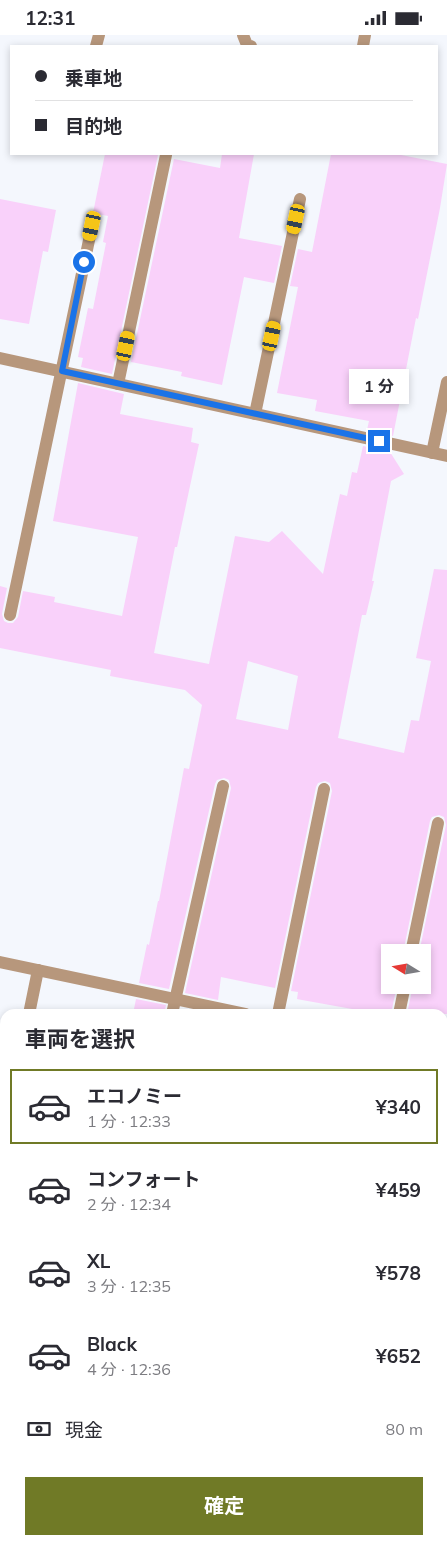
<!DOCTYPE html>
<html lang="ja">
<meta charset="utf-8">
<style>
:root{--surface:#fff;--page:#f2f2f3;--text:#2b2b33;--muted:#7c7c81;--line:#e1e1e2;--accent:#707a26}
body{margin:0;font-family:Mulish,"Noto Sans JP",sans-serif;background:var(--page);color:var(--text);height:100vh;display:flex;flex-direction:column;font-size:19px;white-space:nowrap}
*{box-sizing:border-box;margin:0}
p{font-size:16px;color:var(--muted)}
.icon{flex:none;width:28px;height:28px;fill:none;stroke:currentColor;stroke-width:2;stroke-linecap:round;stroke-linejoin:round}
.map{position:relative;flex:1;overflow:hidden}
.panel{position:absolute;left:0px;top:974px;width:448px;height:536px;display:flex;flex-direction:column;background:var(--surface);border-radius:15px 15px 0 0;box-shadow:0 2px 8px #0003}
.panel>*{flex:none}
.guide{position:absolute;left:10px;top:10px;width:428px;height:110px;border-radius:0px;box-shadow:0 2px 8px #0003;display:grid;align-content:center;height:110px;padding:0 25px;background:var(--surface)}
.needle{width:32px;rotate:281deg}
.tools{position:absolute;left:381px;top:909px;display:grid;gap:10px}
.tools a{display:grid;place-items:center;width:50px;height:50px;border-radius:0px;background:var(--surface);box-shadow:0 2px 8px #0003;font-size:25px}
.end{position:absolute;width:22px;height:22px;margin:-11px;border:6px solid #1a73e8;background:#fff;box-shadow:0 0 0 2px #fff}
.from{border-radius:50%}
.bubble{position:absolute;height:35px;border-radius:0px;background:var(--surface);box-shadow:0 2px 8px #0003;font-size:16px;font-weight:700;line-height:35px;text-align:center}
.car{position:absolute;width:15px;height:30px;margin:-15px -8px;border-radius:6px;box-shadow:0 0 4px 1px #0007;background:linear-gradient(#f5c518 24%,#345 0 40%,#f5c518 0 76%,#345 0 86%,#f5c518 0)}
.guide b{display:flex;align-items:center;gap:18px;height:48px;font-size:19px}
.guide b+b{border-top:1px solid var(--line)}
.guide i{width:12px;height:12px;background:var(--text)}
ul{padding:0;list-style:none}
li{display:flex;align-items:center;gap:15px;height:75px;margin:0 10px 8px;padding:0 15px;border:2px solid transparent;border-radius:0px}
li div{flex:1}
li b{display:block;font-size:19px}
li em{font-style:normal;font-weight:700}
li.current{border-color:var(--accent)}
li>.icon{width:45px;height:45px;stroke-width:1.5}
h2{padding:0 25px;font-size:22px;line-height:60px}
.pay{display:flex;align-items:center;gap:12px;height:55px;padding:0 25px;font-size:19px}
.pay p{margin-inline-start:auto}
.primary-button{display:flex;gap:10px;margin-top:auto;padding:10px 25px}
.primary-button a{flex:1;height:58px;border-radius:0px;background:var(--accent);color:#fff;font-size:20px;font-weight:700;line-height:58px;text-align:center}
.status{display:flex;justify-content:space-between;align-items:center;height:35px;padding:0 25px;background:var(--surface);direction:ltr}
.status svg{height:14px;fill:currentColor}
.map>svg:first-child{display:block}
</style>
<div class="status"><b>12:31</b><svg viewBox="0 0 49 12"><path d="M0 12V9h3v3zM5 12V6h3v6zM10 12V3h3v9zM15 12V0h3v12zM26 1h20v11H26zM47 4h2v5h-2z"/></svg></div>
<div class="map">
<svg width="447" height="1509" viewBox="0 0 447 1509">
<rect width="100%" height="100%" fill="#f4f7fd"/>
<g fill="#f9d1fa" fill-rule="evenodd">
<path d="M105 119H149L158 120 112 339 81 332 83 323 78 322 88 273 93 274 106 208 103 207 108 181 93 178Z"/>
<path d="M222 119H254L239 203 282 211 274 248 244 242 222 350 181 341 182 337 131 327 174 124 220 133Z"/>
<path d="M331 119H396L447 129 440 173 418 284 416 283 393 401 367 395 369 386 315 376 317 365 277 358 298 252 290 251 298 214 312 217Z"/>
<path d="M0 164 56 175 48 217 43 216 29 289 0 284Z"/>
<path d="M78 348 124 359 120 379 193 393 191 407 199 409 177 512H175L154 618 209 629 235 501 269 507 282 496 323 539 340 459 347 461 352 437 357 438 363 411 390 417 404 439 391 446 372 546H374L366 580H362L338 703 404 718 411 685 419 686 431 626 416 623 434 534 447 535V979H407L413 950H422V918H419L446 790 444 782 439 780 432 782 430 786 403 918H390V950H397L391 979H380L302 965 297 964 298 957 291 956 332 756 330 748 325 746 318 748 316 752 275 953 221 942 218 965 185 958 231 753 229 745 224 743 217 745 215 749 169 954 139 948 147 909 149 910 158 866H159L184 733 189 734 202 670 185 655 110 641 111 635 0 613V551L7 553 2 579 4 586 8 588H13L18 582 23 556 55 562 54 567 122 581 138 502 53 486ZM248 626 298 641 288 695 236 684Z"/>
<path d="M136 964 166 970 164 979H133Z"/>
</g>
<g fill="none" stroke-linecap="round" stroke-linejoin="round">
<g stroke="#b7977c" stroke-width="12">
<path d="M243 0 247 10 251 11"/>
<path d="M96 11 99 0"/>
<path d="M363 11 365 0"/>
<path d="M118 349 166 120"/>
<path d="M255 379 300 164"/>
<path d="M432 418 447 347"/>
<path d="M10 580 92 191"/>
<path d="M411 918 438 788"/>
<path d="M29 979 38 935"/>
<path d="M172 979 223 751"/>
<path d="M278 979 324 754"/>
<path d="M399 979 405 950"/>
<path d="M0 1106 5 1084"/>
<path d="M3 1509 5 1502"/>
<path d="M191 1509 192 1505"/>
<path d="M274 1509V1505"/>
<path d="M422 1509 423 1505"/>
</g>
<g stroke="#b7977c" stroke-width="12">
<path d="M0 323 447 421"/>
<path d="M0 927 246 979"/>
<path d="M442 1021 447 1022"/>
</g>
</g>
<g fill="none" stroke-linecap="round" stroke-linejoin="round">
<path stroke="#1a73e8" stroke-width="6" d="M84 227 62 336 379 406"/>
</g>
</svg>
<div class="tools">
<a><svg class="needle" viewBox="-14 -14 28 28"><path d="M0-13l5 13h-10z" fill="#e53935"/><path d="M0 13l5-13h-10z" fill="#7c7c81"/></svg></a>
</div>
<i class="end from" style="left:84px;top:227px"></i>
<i class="end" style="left:379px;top:406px"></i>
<div class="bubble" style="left:349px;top:334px;width:60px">1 分</div>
<i class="car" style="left:296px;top:184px;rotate:192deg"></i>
<i class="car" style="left:92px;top:191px;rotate:192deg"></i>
<i class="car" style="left:272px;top:301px;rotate:12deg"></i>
<i class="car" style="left:126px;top:311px;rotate:12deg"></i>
<div class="guide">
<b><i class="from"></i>乗車地</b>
<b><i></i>目的地</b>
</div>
<section class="panel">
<h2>車両を選択</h2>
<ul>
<li class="current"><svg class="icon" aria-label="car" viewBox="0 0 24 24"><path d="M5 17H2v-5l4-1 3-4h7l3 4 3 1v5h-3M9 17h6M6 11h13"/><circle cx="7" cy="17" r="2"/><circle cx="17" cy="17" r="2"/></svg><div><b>エコノミー</b><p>1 分 · 12:33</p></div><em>¥340</em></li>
<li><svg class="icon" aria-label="car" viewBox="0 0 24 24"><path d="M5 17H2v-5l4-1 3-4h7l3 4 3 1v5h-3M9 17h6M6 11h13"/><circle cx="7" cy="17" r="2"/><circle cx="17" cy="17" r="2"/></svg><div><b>コンフォート</b><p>2 分 · 12:34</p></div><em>¥459</em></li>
<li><svg class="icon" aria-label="car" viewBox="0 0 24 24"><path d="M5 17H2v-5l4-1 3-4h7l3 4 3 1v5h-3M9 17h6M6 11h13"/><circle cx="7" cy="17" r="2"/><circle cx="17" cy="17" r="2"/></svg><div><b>XL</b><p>3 分 · 12:35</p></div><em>¥578</em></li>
<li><svg class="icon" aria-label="car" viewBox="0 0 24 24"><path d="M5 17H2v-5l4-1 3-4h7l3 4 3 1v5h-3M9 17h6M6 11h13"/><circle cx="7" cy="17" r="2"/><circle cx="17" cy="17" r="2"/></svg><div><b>Black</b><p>4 分 · 12:36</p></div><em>¥652</em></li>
</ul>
<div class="pay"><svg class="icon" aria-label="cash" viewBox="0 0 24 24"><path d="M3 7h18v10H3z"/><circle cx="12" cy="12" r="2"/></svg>現金<p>80 m</p></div>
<div class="primary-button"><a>確定</a></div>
</section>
</div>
